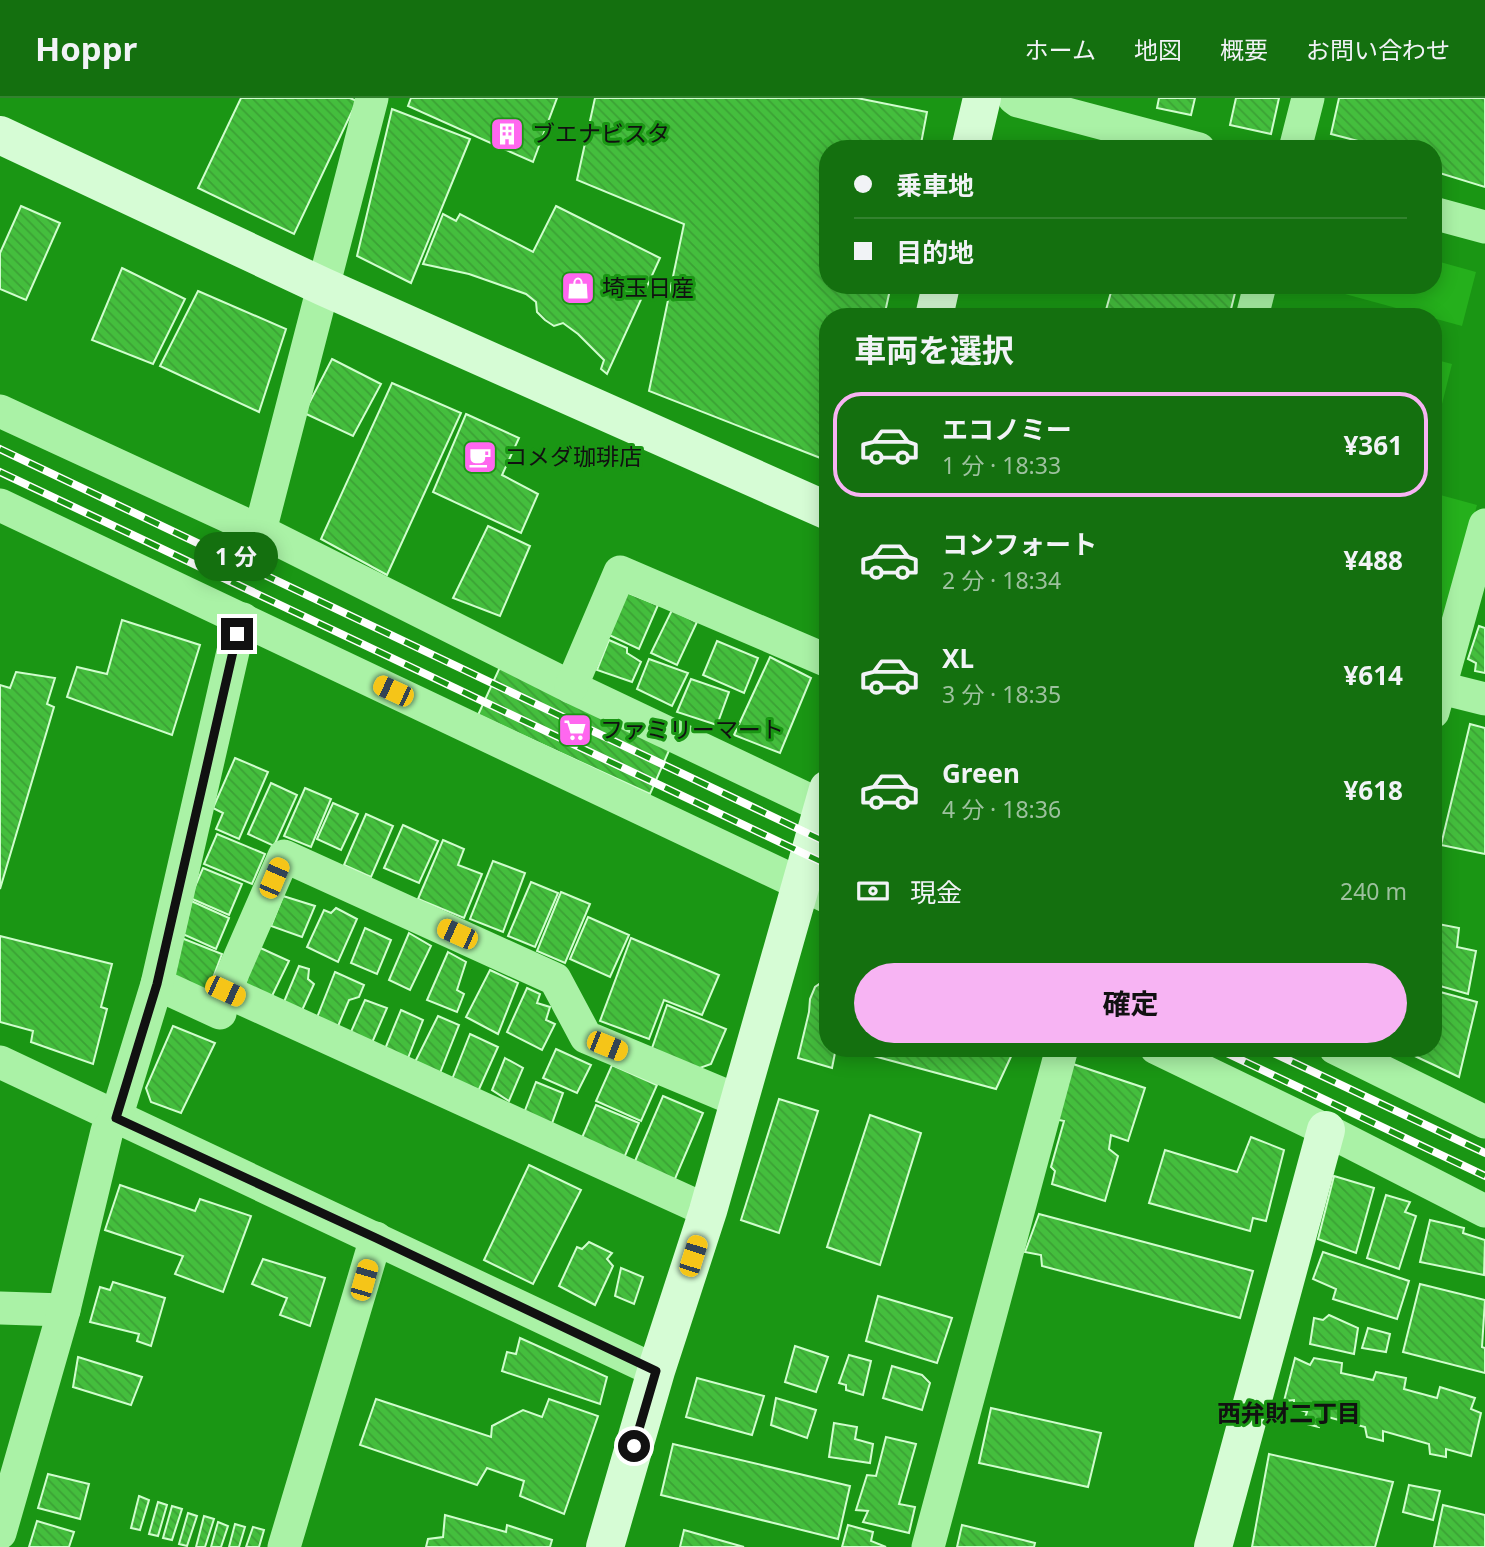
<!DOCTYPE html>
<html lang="ja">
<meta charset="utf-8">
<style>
:root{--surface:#14700f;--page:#21781d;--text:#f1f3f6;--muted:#9dc19e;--line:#33822f;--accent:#f7b4f3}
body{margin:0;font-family:"Noto Sans","Noto Sans JP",sans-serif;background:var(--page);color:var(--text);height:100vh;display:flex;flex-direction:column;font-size:26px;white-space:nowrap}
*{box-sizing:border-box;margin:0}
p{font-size:23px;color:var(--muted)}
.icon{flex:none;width:38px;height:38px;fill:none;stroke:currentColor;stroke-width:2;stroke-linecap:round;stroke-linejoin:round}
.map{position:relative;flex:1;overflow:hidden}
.side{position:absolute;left:819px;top:210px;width:623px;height:749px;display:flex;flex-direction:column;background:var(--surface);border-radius:28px;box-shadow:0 4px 18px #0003}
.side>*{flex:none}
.guide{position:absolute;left:819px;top:42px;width:623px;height:154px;border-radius:28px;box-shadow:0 4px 18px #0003;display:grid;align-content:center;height:154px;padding:0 35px;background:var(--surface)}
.end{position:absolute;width:32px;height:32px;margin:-16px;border:9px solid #111;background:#fff;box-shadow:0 0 0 4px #fff}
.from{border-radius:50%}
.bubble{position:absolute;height:49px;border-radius:24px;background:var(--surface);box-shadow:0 4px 18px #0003;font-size:23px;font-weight:700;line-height:49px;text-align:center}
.car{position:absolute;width:21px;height:42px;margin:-21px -10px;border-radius:9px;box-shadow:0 0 5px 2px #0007;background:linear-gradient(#f5c518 24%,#345 0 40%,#f5c518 0 76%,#345 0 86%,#f5c518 0)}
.guide b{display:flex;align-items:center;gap:24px;height:66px;font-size:26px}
.guide b+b{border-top:2px solid var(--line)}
.guide i{width:18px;height:18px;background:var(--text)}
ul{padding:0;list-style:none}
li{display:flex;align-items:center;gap:21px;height:105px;margin:0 14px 10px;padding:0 21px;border:4px solid transparent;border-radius:28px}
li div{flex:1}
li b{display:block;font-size:26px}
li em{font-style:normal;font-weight:700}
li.current{border-color:var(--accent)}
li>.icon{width:63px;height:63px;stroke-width:1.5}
h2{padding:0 35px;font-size:32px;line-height:84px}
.pay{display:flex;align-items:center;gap:18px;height:77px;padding:0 35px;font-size:26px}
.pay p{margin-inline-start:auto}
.primary-button{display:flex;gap:14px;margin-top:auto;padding:14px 35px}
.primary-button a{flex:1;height:80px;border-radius:42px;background:var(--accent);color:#111;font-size:28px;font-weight:700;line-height:80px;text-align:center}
header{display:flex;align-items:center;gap:42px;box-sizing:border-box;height:98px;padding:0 35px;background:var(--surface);border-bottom:2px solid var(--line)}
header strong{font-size:33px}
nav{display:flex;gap:38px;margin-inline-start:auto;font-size:24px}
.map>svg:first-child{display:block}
</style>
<header>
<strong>Hoppr</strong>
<nav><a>ホーム</a><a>地図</a><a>概要</a><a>お問い合わせ</a></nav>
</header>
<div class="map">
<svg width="1485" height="1449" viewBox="0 0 1485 1449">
<defs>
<pattern id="building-back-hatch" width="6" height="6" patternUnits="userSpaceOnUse" patternTransform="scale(1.75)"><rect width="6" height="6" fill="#44be3d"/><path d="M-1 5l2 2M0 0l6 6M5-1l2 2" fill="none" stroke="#3ba235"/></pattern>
</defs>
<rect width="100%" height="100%" fill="#1a9614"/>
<g fill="#25b01c">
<path d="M1433 162 1476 174 1462 228 1345 196 1347 187H1433Z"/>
<path d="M1433 261 1452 266 1439 318 1433 317Z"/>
<path d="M1433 395 1477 407 1433 572Z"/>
</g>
<g fill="url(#building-back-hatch)" stroke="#d0fdcd" stroke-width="2">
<path d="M241 0H350L357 3 294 136 198 90Z"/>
<path d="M411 0H557L533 64 408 8Z"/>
<path d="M595 0H857L927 14 920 51H828V187H891L884 219H828V363L649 293 684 126 577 82Z"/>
<path d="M1159 0H1195L1191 17 1157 10Z"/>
<path d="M1236 0H1279L1271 36 1230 27Z"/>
<path d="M1339 0H1485V89L1433 73V51H1358L1356 50 1358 43 1331 36Z"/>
<path d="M392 11 470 41 411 185 357 158Z"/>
<path d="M21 108 60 125 26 202 0 191V155Z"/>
<path d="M556 108 660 160 607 276 601 271 604 262 578 236 563 225 554 228 545 222 537 214 536 204 526 196 469 176 423 166 443 116 456 123 460 116 533 154Z"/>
<path d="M122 170 185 201 153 266 92 242Z"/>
<path d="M1113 187H1237L1229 219H1104Z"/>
<path d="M198 193 286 231 259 314 160 268Z"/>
<path d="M332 261 381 286 353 338 304 315Z"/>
<path d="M392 285 461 315 387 477 321 441Z"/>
<path d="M466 316 519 340 502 377 538 396 521 435 433 394Z"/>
<path d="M488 428 530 448 500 518 453 500Z"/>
<path d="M626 494 658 507 639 551 609 537Z"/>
<path d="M672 512 697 524 677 567 651 555Z"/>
<path d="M122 522 200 547 172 637 67 599 77 569 107 576Z"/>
<path d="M1479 528 1485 530V575L1475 573 1476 565 1468 561Z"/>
<path d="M609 542 627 550V555L641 564 632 584 597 572Z"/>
<path d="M717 543 758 560 744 595 703 577Z"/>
<path d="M770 559 811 580 780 655 734 637Z"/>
<path d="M649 561 688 575 672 608 637 591Z"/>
<path d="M500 569 671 648 650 696 478 617Z"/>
<path d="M16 574 55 580 47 606 54 609 0 791V587L10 590Z"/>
<path d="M691 581 729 594 717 627 677 614Z"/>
<path d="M1470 626 1485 630V756L1441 747Z"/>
<path d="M235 660 268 674 239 741 216 731 223 715 213 710Z"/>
<path d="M271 685 297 697 274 748 248 736Z"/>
<path d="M305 690 331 701 311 749 284 738Z"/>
<path d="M333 705 358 716 341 752 317 741Z"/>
<path d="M366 716 393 728 371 779 344 767Z"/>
<path d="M403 727 438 743 419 785 384 770Z"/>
<path d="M217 736 265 756 252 786 204 766Z"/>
<path d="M443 742 464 751 458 767 482 776 464 820 418 801Z"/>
<path d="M493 763 525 775 503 834 470 821Z"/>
<path d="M203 770 242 786 229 817 190 800Z"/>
<path d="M531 784 558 795 535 849 508 838Z"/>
<path d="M561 794 590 806 565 865 537 853Z"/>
<path d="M283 798 315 808 302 839 271 828Z"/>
<path d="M189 802 229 820 216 851 176 833Z"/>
<path d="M336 810 357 821 338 864 307 849 324 812 331 815Z"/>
<path d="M588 819 629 837 610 879 570 861Z"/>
<path d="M1433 825 1459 830 1457 849 1476 853 1468 896 1433 886Z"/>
<path d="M365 830 391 842 377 876 351 865Z"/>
<path d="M409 835 431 848 410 892 389 882Z"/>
<path d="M0 838 112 866 101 909 107 911 93 966 31 944 33 933 0 924Z"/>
<path d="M179 839 222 856 208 893 165 876Z"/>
<path d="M631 840 719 877 702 917 664 902 649 941 600 923Z"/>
<path d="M256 848 289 863 271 900 244 891Z"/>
<path d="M448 854 466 864 457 892 464 896 457 914 427 902Z"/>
<path d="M299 868 309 871 308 881 314 886 299 919 281 911Z"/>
<path d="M490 872 518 885 498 936 466 919Z"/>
<path d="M335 874 364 887 359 899 349 902 336 933 316 922Z"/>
<path d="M828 880V950H836L832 970 798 960 809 914 810 901 815 889Z"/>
<path d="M527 890 540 896 537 905 550 909 546 922 555 926 542 952 507 934Z"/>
<path d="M1433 892 1477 904 1459 979 1398 950H1433Z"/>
<path d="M365 902 387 910 371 947 350 936Z"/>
<path d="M667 907 726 931 711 966 697 971 651 953Z"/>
<path d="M401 912 423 922 408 960 385 951Z"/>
<path d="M438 918 459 927 440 975 415 964Z"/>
<path d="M173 928 215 945 181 1015 151 1004 146 990Z"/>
<path d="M470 936 498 949 476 998 451 984Z"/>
<path d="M844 950H1015L996 991Z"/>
<path d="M556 951 591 967 577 995 543 980Z"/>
<path d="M505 960 523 970 509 1003 492 992Z"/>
<path d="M1070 965 1145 990 1128 1043 1111 1037 1109 1051 1118 1058 1105 1103 1052 1086 1055 1073 1051 1069 1064 1023 1054 1021Z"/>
<path d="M612 967 657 987 641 1023 596 1003Z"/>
<path d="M536 984 563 995 551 1028 524 1015Z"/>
<path d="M663 998 703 1015 672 1088 632 1070Z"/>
<path d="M779 1001 818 1013 779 1135 741 1122Z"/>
<path d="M596 1007 639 1025 624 1060 581 1042Z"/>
<path d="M870 1017 921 1035 880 1167 827 1149Z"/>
<path d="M1251 1039 1284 1052 1266 1123 1253 1120 1250 1133 1149 1105 1165 1052 1237 1074Z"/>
<path d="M529 1067 581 1092 533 1186 484 1162Z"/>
<path d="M1334 1078 1374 1090 1356 1155 1318 1141Z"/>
<path d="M120 1087 195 1113 200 1101 251 1118 223 1194 175 1176 183 1158 105 1132Z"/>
<path d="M1386 1097 1410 1104 1405 1114 1416 1118 1399 1171 1367 1160Z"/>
<path d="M1039 1116 1253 1173 1240 1220 1042 1168 1041 1157 1025 1154Z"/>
<path d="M1430 1122 1464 1130 1463 1135 1485 1142 1484 1177 1420 1164Z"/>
<path d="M589 1144 612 1155 607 1161 613 1168 595 1207 559 1188 577 1149 582 1151Z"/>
<path d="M1323 1154 1409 1183 1397 1221 1333 1201 1336 1191 1313 1181Z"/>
<path d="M263 1161 325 1180 310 1228 280 1217 287 1200 252 1186Z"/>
<path d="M621 1170 643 1179 634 1206 615 1198Z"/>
<path d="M113 1184 165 1200 151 1248 137 1243 139 1236 90 1224 100 1189 110 1192Z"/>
<path d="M1420 1186 1485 1202 1482 1249 1485 1250V1275L1403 1254Z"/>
<path d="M878 1198 952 1220 937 1265 866 1243Z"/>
<path d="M1329 1217 1358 1230 1354 1256 1310 1246 1314 1220 1323 1222Z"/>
<path d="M1368 1230 1390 1236 1386 1254 1362 1250Z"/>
<path d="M520 1240 607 1279 600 1306 502 1273 507 1254 516 1256Z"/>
<path d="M795 1248 828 1259 816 1294 785 1284Z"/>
<path d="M849 1257 871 1263 863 1297 846 1292V1287L839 1285Z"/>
<path d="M78 1259 142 1279 131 1307 73 1289Z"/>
<path d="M1295 1260 1310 1267 1314 1260 1342 1265 1341 1275 1373 1282 1376 1274 1406 1280 1404 1291 1437 1300 1440 1289 1475 1300 1471 1311 1481 1315 1471 1358 1446 1351V1359L1430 1356 1429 1346 1383 1333V1343L1367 1339 1365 1329 1324 1318 1319 1329 1303 1325 1307 1314 1294 1310V1302L1284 1303Z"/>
<path d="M892 1268 922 1277 930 1285 922 1312 883 1300Z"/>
<path d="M697 1280 764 1298 752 1337 686 1319Z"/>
<path d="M776 1300 816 1312 807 1340 771 1327Z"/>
<path d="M376 1301 491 1339 492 1328 523 1312 542 1319 549 1301 598 1318 564 1416 520 1398 524 1383 487 1370 477 1387 360 1347Z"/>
<path d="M991 1310 1101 1335 1088 1389 979 1365Z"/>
<path d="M834 1325 857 1329 855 1341 873 1346 870 1365 829 1359Z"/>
<path d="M886 1339 916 1346 899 1406 915 1409 909 1435 863 1424 868 1413 856 1412 867 1377 876 1378Z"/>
<path d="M673 1346 850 1388 838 1441 661 1397Z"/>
<path d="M1269 1356 1393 1384 1375 1449H1252Z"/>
<path d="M48 1376 89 1386 80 1421 38 1410Z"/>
<path d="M1409 1387 1440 1393 1433 1422 1403 1414Z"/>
<path d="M139 1398 149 1402 140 1432 131 1430Z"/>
<path d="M158 1404 167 1407 158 1438 149 1436Z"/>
<path d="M1443 1407 1485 1417V1449H1434Z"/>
<path d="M172 1408 182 1411 172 1442 163 1440Z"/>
<path d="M188 1415 197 1418 187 1448 179 1446Z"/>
<path d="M445 1417 506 1434 507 1427 552 1442 550 1449H426L428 1441 443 1439Z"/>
<path d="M204 1418 214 1421 205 1449H196Z"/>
<path d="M37 1423 74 1434 69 1449H29Z"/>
<path d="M218 1424 228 1428 221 1449H211Z"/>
<path d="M235 1426 245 1429 239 1449H229Z"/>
<path d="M848 1427 873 1434 871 1443 886 1449H842Z"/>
<path d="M962 1427 1035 1445 1034 1449H957Z"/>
<path d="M253 1429 264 1432 259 1449H246Z"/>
<path d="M684 1432 744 1449H680Z"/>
</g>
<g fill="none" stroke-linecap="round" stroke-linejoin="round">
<g stroke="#aaf2a6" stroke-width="33">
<path d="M1014 0 1018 3 1199 51"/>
<path d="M1295 51 1308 0"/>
<path d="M1433 115 1485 129"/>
<path d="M1252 219 1260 187"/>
<path d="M0 313 260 433 571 589 828 711"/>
<path d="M0 407 828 799"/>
<path d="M260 433 372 0"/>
<path d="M1433 588 1485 601"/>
<path d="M571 589 620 474 828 563"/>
<path d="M1433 614 1485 427"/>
<path d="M157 886 220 915 225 893 284 758 555 881 586 939 739 1003"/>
<path d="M225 893 708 1113"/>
<path d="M1156 950 1326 1032 1485 1113"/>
<path d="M1335 950 1485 1024"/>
<path d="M0 964 656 1273"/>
<path d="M0 1210 64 1212"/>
<path d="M0 1435 64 1212 107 1033 116 1020 157 886 237 536 243 521"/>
<path d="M284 1449 376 1140"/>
<path d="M928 1449 1062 950"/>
</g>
<g stroke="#d6fcd5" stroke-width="38">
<path d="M0 37 324 189 828 413"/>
<path d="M970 51 982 0"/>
<path d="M934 219 941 187"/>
<path d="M605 1449 656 1273 708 1113 828 691"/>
<path d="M1213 1449 1326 1032"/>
</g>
<g stroke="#fff" stroke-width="8">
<g id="rail">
<path d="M0 351 828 745"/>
<path d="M0 374 828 767"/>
<path d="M1216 950 1485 1078"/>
<path d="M1263 950 1485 1055"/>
</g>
</g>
<use href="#rail" stroke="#1a9614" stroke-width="5" stroke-dasharray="16" stroke-linecap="butt"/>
</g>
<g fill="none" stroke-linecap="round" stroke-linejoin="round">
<path stroke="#111" stroke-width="9" d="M237 536 157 886 116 1020 376 1140 656 1273 634 1348"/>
</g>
<defs>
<g id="building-square" transform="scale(1.75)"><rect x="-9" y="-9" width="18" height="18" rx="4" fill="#ff67ef" stroke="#1a9614"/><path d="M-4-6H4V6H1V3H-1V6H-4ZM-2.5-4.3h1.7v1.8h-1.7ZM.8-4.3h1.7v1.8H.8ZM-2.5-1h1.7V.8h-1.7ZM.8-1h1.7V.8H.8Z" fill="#fff"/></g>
<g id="shop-square" transform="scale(1.75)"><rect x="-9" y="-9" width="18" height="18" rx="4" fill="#ff67ef" stroke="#1a9614"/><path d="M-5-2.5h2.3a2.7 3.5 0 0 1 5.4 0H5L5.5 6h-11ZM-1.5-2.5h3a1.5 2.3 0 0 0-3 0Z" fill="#fff"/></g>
<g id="cafe-square" transform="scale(1.75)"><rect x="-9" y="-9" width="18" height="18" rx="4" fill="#ff67ef" stroke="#1a9614"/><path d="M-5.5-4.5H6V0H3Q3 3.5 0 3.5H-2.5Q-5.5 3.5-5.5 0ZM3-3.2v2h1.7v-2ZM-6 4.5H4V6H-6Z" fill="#fff"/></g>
<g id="supermarket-square" transform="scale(1.75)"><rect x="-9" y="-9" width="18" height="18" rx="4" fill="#ff67ef" stroke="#1a9614"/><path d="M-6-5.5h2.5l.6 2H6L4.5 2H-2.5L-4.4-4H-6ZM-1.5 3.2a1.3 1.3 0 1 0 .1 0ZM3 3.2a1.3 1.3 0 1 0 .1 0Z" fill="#fff"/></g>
</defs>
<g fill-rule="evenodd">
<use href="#building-square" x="507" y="36"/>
<use href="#shop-square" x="578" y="190"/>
<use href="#cafe-square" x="480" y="359"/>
<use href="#supermarket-square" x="575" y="632"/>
</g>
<g text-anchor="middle" stroke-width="6" stroke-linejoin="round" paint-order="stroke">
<g font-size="23" fill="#111" stroke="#1a9614" text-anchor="start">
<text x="532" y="44">ブエナビスタ</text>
<text x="602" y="198">埼玉日産</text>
<text x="504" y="367">コメダ珈琲店</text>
<text x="600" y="640">ファミリーマート</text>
</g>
<g font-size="24" font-weight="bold" fill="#111" stroke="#1a9614">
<text x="1289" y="1324">西弁財二丁目</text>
</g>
</g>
</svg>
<i class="end from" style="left:634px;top:1348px"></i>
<i class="end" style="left:237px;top:536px"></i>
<div class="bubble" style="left:194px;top:434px;width:84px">1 分</div>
<i class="car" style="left:393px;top:593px;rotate:295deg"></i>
<i class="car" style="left:274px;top:780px;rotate:23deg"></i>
<i class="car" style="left:457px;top:836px;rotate:294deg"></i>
<i class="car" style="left:225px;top:893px;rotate:115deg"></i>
<i class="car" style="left:607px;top:948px;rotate:112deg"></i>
<i class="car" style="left:693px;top:1158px;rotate:18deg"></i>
<i class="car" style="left:364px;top:1182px;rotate:16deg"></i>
<div class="guide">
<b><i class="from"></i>乗車地</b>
<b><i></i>目的地</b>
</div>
<section class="side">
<h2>車両を選択</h2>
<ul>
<li class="current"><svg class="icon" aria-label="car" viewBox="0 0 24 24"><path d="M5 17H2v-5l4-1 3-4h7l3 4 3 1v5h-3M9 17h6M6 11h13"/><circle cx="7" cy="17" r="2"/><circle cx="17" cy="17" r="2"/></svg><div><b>エコノミー</b><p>1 分 · 18:33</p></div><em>¥361</em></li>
<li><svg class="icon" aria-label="car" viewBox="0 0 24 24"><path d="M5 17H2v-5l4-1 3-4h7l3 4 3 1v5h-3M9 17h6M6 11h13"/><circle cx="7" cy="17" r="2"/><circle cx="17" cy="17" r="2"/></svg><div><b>コンフォート</b><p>2 分 · 18:34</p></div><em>¥488</em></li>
<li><svg class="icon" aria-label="car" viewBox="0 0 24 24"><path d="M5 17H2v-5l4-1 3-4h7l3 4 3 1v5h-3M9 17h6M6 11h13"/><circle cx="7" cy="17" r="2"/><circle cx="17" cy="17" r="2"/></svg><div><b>XL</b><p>3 分 · 18:35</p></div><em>¥614</em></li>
<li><svg class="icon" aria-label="car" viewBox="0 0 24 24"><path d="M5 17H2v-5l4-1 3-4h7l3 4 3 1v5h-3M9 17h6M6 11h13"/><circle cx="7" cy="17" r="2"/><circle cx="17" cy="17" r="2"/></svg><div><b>Green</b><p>4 分 · 18:36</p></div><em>¥618</em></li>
</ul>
<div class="pay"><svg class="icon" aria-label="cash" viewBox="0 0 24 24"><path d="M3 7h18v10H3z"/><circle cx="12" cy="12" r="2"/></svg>現金<p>240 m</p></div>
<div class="primary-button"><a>確定</a></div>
</section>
</div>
